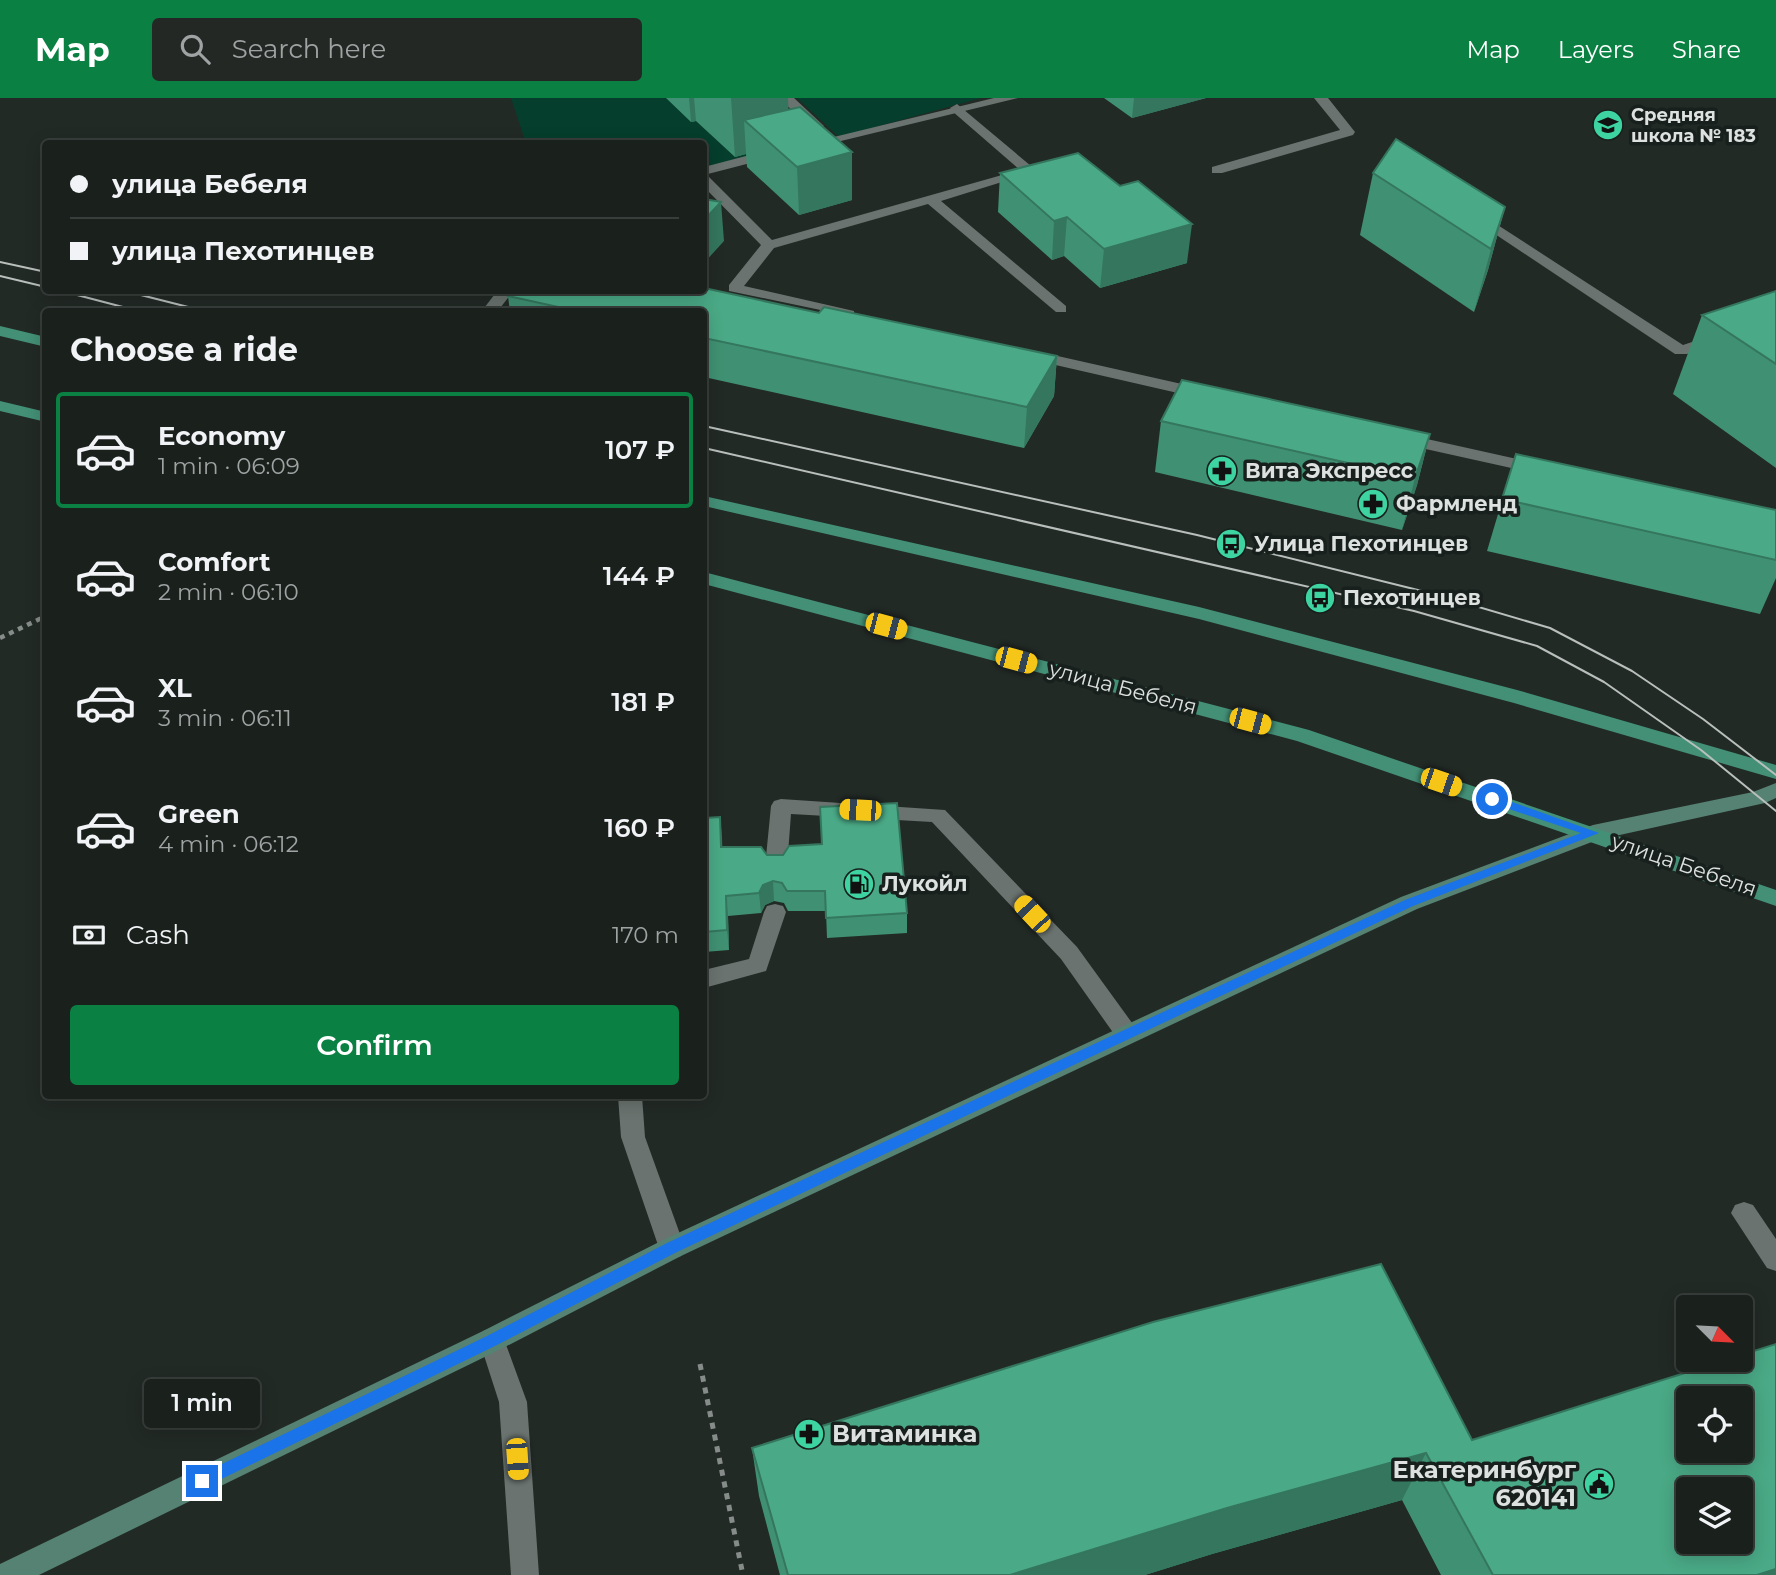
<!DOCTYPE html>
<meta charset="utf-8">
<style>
:root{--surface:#1a201c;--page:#232825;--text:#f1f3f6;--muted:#9fa3a3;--line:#383e3b;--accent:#0b8043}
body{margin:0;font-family:Montserrat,sans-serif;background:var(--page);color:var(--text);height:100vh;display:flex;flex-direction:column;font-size:26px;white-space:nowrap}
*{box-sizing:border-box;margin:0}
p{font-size:23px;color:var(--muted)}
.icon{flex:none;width:38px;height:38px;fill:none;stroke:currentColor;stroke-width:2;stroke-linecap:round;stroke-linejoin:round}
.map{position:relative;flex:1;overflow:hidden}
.details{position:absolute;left:42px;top:210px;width:665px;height:791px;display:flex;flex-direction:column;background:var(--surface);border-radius:7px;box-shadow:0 4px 18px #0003,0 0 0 2px var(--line)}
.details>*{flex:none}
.hud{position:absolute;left:42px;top:42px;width:665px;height:154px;border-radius:7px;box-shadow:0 4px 18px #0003,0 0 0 2px var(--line);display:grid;align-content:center;height:154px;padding:0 28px;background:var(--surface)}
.needle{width:46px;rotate:114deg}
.fabs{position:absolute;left:1676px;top:1197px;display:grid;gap:14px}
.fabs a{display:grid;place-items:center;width:77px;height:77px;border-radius:7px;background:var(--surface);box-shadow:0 4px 18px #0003,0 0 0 2px var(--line);font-size:35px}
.end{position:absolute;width:32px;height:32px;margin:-16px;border:9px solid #1a73e8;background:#fff;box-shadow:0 0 0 4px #fff}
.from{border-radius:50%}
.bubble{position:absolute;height:49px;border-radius:7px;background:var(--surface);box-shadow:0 4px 18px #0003,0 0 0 2px var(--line);font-size:23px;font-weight:600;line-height:49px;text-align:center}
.car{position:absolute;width:21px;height:42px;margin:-21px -10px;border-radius:9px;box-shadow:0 0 5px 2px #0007;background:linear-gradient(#f5c518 24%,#345 0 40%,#f5c518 0 76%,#345 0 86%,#f5c518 0)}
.hud b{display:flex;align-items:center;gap:24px;height:66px;font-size:26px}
.hud b+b{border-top:2px solid var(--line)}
.hud i{width:18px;height:18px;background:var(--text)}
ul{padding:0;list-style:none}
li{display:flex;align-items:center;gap:21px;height:116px;margin:0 14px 10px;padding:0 14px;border:4px solid transparent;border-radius:7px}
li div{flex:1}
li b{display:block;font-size:26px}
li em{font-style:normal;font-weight:600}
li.active{border-color:var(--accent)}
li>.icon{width:63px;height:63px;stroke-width:1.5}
h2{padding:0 28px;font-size:32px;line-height:84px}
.pay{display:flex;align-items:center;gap:18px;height:77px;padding:0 28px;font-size:26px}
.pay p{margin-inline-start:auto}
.primary-button{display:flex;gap:14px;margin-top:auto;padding:14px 28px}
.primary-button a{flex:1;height:80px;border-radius:7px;background:var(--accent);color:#fff;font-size:28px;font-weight:600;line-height:80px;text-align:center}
header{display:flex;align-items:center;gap:42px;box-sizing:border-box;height:98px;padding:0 35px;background:var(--accent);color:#fff}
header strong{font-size:33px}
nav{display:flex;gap:38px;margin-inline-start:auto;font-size:24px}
.search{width:490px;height:63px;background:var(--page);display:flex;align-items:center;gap:18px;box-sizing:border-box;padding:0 24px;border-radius:7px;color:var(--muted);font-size:26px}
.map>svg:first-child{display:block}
</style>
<header>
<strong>Map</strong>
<div class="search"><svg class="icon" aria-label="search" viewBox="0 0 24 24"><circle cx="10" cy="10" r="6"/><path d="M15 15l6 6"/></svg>Search here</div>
<nav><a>Map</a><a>Layers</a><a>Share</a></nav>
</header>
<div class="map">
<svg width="1776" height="1477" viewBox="0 0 1776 1477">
<rect width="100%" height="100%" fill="#222a26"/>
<g fill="#053e2c">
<path d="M511 0H680L752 61 704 74V46L526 45Z"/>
<path d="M797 0H981L839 39Z"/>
</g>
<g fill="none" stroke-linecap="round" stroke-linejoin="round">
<path stroke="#868c89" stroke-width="4.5" stroke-dasharray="5 5" stroke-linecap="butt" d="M0 540 46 518"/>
<path stroke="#868c89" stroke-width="5" stroke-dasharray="6 6" stroke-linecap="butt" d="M700 1266 743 1477"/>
<g fill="#6a736f" fill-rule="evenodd">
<path d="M779 0H794L824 28 812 31Z"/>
<path d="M1314 0H1328L1355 34 1353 37 1222 75H1212V69L1340 32Z"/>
<path d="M957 6 1037 73 941 103 1066 208V214H1056L928 106 774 150 744 188 854 213V219L729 193V187L761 147 704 89V78L709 79 772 142 1020 72 952 13 950 10Z"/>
<path d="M1476 113 1683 247 1716 236 1724 241 1687 256H1675L1471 120V114Z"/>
<path d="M1031 252 1204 291 1212 296 1204 301 1025 260V254Z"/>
<path d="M1400 335 1539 366 1548 371 1539 376 1394 344V336Z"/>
<path d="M781 701 945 712 1077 849 1135 929 1139 936 1135 943 1127 945 1119 943 1061 861 932 724 791 716 787 769 784 775H768L765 769 771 708 774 703Z"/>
<path d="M775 806 783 808 786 814 766 873 704 890V872L749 861 764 814 767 808Z"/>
<path d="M1744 1104 1753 1107 1776 1141V1173L1767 1170 1731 1115 1735 1107Z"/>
</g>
<g fill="#6a736f" fill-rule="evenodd">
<path d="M994 0H1018L808 51 801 47Z"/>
<path d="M773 51 778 52V58L704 77V69Z"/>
<path d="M498 192H514L497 214H481Z"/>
<path d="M618 998H642L645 1039 685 1150 681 1158 672 1161 663 1158 659 1150 621 1039Z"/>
<path d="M492 1230 501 1233 527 1304 539 1477H511L499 1304 479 1242 483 1233Z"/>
</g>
<path fill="#568273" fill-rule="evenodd" d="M1776 685V700L1765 705 1597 742 1417 811 681 1158 501 1251 39 1477H0V1466L483 1233 663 1142 1401 799 1593 727 1753 694Z"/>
<g fill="#439077" fill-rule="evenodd">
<path d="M0 228 46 239V249L0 238Z"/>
<path d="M0 303 46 314V324L0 313Z"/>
<path d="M704 398 1199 509 1517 592 1776 667V681L1514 605 1199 521 704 408Z"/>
<path d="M704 474 1309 632 1776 792V808L1297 643 704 486Z"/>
</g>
<g stroke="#b9bfbc" stroke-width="2">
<path d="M0 164 46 174"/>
<path d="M0 178 46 189"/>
<path d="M58 192 142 214"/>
<path d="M121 192 208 214"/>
<path d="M704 328 1197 437 1438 497 1550 530 1632 573 1703 621 1776 677"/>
<path d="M704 350 1414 513 1537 548 1604 584 1701 652 1776 713"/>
</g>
</g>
<g fill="#409173">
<path d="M666 0H788V11L852 54V102L799 117 747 69 746 56 735 59 696 23 691 24Z"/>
<path d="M1104 0H1206L1132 20Z"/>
<path d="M1000 75 1187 165 1100 190 1064 158 1052 162 998 114Z"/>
<path d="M1373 75 1505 109 1488 172 1474 214 1360 137Z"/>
<path d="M1776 193V370L1673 296 1702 217Z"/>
<path d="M508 198 819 215 1057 258 1054 298 1024 350 704 279V214H510Z"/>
<path d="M1161 323 1430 336 1417 387 1402 432 1155 374Z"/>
<path d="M1516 356 1776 412V480L1760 516 1487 453Z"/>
<path d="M704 720 722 739V749L767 757 907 815V835L827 840 826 813H788L784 805 774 803 765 807 761 815 728 818 729 852 704 854Z"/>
<path d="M1472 1342 1776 1477H1441L1402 1402 1212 1456 1145 1477H780L759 1398 752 1350Z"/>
</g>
<g fill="#34765e">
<path d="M689 0H694L696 23 691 24Z"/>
<path d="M731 0H788L790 46 744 22 746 56 735 59Z"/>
<path d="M1134 0H1206L1132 20Z"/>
<path d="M852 54V102L799 117 797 69Z"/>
<path d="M721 104 724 143 704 165V122Z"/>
<path d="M1505 109 1488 172 1474 214 1491 151Z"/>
<path d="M1067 119 1064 158 1052 162 1054 123Z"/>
<path d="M1192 126 1187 165 1100 190 1104 151Z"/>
<path d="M1057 258 1054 298 1024 350 1027 309Z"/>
<path d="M1430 336 1417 387 1402 432 1415 380Z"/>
<path d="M720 719 722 739 723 770 721 749Z"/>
<path d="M773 783 774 803 765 807 761 815 759 795 763 787Z"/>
<path d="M726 798 728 818 729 852 727 832Z"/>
<path d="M1426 1355 1402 1402 1212 1456 1145 1477H1010L1227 1410Z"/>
<path d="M1776 1471V1477H1757Z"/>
</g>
<g fill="#4aa986" stroke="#34765e" stroke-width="2" fill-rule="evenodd">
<path d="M800 9 852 54 797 69 744 22Z"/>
<path d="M1396 41 1505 109 1491 151 1373 75Z"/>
<path d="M1078 55 1120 88 1138 83 1192 126 1104 151 1067 119 1054 123 1000 75Z"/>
<path d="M704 101 721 104 704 122Z"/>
<path d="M704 190 819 215 824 209 1057 258 1027 309 704 240V214H581L508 198 513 192H704Z"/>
<path d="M1776 193V266L1702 217Z"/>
<path d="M1182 282 1430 336 1415 380 1161 323Z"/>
<path d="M1516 356 1776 412V462L1502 401Z"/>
<path d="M897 705 907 815 826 820 825 793H787L782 785 773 783 763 787 759 795 726 798 727 832 704 834V720L720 719 721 749H761L767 757H783L789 748 822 746 820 709Z"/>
<path d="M1381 1166 1472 1342 1726 1262H1741V1257L1776 1246V1471L1757 1477H1493L1426 1355 1227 1410 1010 1477H788L752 1350 1153 1224ZM1689 1300H1741V1353H1689ZM1689 1391H1741V1444H1689Z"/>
</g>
<path fill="#1a73e8" d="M1492 697 1599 735 1413 808 1131 940 677 1154 497 1247 207 1388H197V1378L487 1238 667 1145 1122 933 1405 802 1581 735 1488 704V698Z"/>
<defs>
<g id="school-disc" transform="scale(1.575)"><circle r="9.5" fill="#3ed4a2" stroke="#18201d"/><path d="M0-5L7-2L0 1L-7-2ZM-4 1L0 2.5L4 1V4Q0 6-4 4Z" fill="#111"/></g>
<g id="pharmacy-disc" transform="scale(1.575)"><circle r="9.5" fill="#3ed4a2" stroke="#18201d"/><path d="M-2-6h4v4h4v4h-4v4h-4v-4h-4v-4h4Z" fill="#111"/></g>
<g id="bus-disc" transform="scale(1.575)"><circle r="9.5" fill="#3ed4a2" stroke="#18201d"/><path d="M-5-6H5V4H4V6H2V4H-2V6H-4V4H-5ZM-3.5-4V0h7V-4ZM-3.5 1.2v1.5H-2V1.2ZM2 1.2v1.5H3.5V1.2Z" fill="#111"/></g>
<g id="fuel-disc" transform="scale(1.575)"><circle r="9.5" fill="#3ed4a2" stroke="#18201d"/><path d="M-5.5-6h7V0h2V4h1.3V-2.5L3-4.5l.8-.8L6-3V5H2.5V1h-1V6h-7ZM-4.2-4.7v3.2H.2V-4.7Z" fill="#111"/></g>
<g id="civic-disc" transform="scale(1.575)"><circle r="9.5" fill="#3ed4a2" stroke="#18201d"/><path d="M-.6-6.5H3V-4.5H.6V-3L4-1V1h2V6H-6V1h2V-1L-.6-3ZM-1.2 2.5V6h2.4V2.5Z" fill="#111"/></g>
</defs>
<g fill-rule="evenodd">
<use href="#school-disc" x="1608" y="27"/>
<use href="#pharmacy-disc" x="1222" y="373"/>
<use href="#pharmacy-disc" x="1373" y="406"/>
<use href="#bus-disc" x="1231" y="446"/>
<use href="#bus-disc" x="1320" y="500"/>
<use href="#fuel-disc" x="859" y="786"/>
<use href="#pharmacy-disc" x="809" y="1336"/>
<use href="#civic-disc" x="1599" y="1386"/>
</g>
<g text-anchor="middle" stroke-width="7" stroke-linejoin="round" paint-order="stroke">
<g font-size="18" font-weight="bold" fill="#dde2e0" stroke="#18201d" text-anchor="start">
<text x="1631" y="23">Средняя<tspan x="1631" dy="21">школа № 183</tspan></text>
</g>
<g font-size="21" font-weight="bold" fill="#dde2e0" stroke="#18201d" text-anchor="start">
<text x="1245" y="380">Вита Экспресс</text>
<text x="1396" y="413">Фармленд</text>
<text x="1254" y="453">Улица Пехотинцев</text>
<text x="1343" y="507">Пехотинцев</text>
<text x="882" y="793">Лукойл</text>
</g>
<g font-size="21" fill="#dde2e0" stroke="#18201d">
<text transform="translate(1123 590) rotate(15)" y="7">улица Бебеля</text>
<text transform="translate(1684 767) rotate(19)" y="7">улица Бебеля</text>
</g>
<g font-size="24" font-weight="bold" fill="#dde2e0" stroke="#18201d" text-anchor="start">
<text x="832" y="1344">Витаминка</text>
<text x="1576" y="1380" text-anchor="end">Екатеринбург<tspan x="1576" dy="28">620141</tspan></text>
</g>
</g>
</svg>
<div class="fabs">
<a><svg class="needle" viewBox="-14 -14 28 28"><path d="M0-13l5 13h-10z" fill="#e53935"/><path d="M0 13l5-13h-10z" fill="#9fa3a3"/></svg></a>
<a><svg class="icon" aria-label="locate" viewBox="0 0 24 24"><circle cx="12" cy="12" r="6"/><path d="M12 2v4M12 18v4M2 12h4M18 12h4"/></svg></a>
<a><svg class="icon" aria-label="layers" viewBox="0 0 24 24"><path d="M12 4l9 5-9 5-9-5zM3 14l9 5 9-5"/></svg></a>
</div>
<i class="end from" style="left:1492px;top:701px"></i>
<i class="end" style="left:202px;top:1383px"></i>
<div class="bubble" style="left:144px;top:1281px;width:116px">1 min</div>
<i class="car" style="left:886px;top:528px;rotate:105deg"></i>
<i class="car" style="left:1016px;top:562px;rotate:105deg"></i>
<i class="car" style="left:1250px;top:623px;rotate:105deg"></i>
<i class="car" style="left:1441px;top:684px;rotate:109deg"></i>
<i class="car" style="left:860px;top:712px;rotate:273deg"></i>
<i class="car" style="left:1032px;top:816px;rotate:317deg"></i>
<i class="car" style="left:517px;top:1361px;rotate:176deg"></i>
<div class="hud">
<b><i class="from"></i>улица Бебеля</b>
<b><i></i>улица Пехотинцев</b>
</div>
<section class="details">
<h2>Choose a ride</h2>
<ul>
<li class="active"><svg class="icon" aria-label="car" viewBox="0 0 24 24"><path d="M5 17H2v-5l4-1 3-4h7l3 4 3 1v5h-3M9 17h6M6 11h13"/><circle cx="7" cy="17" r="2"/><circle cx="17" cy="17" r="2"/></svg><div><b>Economy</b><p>1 min · 06:09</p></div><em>107 ₽</em></li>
<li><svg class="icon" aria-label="car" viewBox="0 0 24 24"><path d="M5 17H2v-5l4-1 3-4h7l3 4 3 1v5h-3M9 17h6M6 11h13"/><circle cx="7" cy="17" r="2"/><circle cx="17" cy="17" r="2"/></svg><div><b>Comfort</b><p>2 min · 06:10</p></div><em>144 ₽</em></li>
<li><svg class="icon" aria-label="car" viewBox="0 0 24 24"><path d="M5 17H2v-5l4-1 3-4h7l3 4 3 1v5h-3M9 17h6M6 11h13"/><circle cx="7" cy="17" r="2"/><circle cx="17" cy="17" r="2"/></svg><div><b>XL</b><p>3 min · 06:11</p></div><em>181 ₽</em></li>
<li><svg class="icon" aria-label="car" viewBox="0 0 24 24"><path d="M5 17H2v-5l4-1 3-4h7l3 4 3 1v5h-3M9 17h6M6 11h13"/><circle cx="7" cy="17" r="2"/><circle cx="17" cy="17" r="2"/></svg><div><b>Green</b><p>4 min · 06:12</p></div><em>160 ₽</em></li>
</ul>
<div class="pay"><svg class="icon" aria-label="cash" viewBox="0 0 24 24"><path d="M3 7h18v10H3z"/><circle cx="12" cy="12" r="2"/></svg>Cash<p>170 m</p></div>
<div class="primary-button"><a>Confirm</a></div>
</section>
</div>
